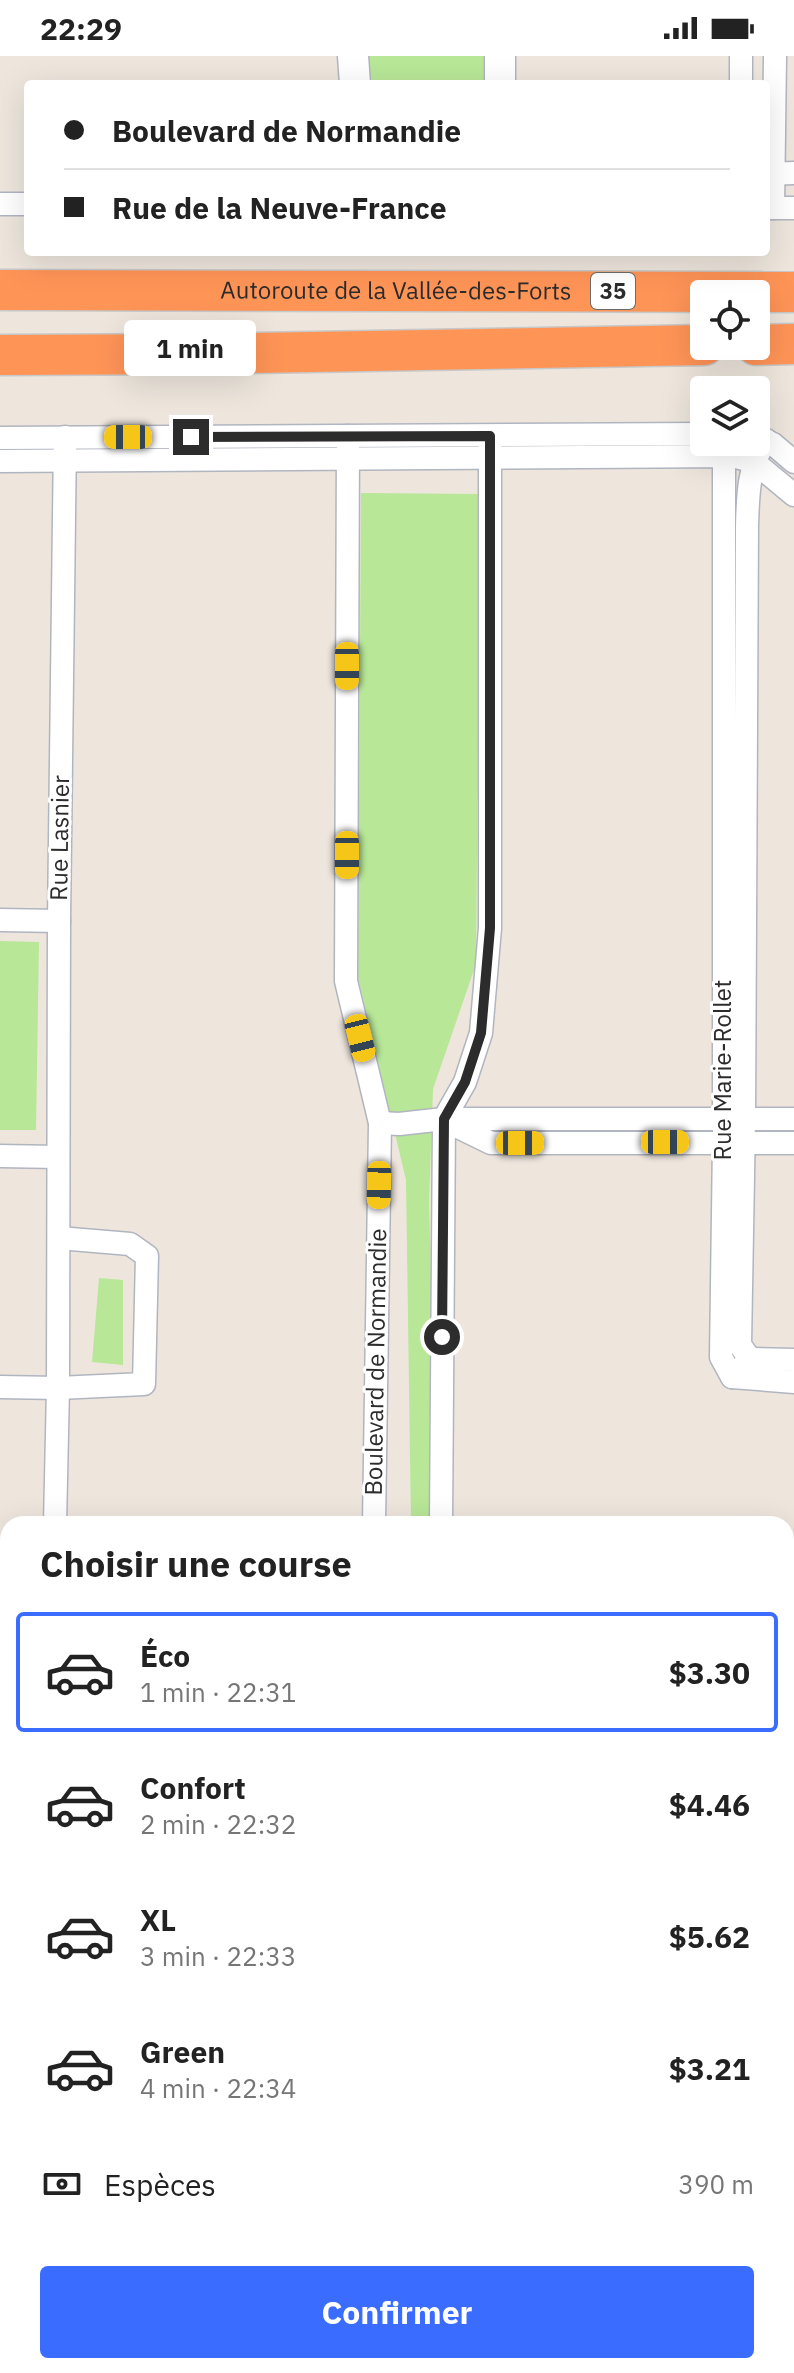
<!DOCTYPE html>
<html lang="fr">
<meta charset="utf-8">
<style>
:root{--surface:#fff;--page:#f2f2f2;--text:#222;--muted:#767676;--line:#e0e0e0;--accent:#396cff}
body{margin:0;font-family:"IBM Plex Sans",sans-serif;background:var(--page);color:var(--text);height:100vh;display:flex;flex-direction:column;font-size:30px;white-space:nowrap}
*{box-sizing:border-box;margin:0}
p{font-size:26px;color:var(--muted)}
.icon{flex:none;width:44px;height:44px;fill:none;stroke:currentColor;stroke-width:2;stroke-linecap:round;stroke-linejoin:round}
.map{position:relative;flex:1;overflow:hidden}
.details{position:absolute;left:0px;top:1460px;width:794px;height:858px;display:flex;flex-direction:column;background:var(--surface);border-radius:24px 24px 0 0;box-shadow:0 8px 32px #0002}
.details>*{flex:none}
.hud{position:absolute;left:24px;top:24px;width:746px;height:176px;border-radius:8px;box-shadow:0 8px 32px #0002;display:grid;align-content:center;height:176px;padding:0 40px;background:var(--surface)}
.controls{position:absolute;left:690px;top:224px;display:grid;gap:16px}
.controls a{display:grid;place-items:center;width:80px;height:80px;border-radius:8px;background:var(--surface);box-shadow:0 8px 32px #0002;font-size:40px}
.end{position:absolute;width:36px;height:36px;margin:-18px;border:10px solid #2c2c2c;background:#fff;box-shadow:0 0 0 4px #fff}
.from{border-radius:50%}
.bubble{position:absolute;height:56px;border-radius:8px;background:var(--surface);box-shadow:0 8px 32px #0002;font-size:26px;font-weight:800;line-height:56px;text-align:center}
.car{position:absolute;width:24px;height:48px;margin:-24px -12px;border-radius:10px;box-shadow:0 0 6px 2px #0007;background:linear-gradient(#f5c518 24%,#345 0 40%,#f5c518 0 76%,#345 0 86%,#f5c518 0)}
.hud b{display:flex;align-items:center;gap:28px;height:76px;font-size:30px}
.hud b+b{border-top:2px solid var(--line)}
.hud i{width:20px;height:20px;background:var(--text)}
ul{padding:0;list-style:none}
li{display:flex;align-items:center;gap:24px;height:120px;margin:0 16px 12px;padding:0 24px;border:4px solid transparent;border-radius:8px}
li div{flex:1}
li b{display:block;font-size:30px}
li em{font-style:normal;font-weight:800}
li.active{border-color:var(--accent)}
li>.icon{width:72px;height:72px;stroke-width:1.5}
h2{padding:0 40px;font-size:36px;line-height:96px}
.pay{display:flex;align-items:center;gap:20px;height:88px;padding:0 40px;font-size:30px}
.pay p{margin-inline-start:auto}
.button{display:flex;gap:16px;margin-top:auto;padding:16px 40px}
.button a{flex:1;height:92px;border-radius:8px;background:var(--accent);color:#fff;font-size:32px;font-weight:800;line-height:92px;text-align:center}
.status{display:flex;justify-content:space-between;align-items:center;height:56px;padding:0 40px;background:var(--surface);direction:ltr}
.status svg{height:22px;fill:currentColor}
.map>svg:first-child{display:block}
</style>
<div class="status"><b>22:29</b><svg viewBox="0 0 49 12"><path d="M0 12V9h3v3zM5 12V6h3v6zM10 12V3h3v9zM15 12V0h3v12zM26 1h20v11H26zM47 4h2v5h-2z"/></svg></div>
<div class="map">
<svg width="794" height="2317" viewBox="0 0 794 2317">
<rect width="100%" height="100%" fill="#eee6dd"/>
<g fill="#b8e797">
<path d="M354 0H500V28H355Z"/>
<path d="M361 437 480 438 476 908 433 1033 429 1146 438 1468H411L406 1124 358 921Z"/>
<path d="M0 885 39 886 36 1074H0Z"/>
<path d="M99 1222 123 1224V1309L92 1306Z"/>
<rect x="0" y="1697" width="8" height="541"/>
</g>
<rect fill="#ceef92" x="0" y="2006" width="8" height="226"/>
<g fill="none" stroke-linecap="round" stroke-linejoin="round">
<g stroke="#b1b5c0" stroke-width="25">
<g id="street">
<path d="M741 28V0"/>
<path d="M766 118 794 117"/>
<path d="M0 148H28"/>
<path d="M766 152H794"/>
<path d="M773 152 775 0"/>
<path d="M348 380 346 925 380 1067 374 1468"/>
<path d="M756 380 773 388 794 406"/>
<path d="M0 382 704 378"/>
<path d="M724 386V1086L721 1301 732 1321"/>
<path d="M0 405 732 400 754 406 794 439"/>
<path d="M0 864 59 865"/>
<path d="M448 1066 491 1087H794"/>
<path d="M380 1067 399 1068 444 1063H794"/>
<path d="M0 1100 58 1101"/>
<path d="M750 1303 740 1289 744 1063 747 470C748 438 748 411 766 384"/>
<path d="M741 1312 750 1303 794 1304"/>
<path d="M732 1321 794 1326"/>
<path d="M0 1331 58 1332 144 1328 147 1200 130 1188 59 1182"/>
<path d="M55 1468 58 1332 59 865 65 381"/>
<path d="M441 1468 444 1063 465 1026 481 977 490 872V380"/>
<path d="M0 1562H8"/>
<path d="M786 1568H794"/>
<path d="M0 1594H8"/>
<path d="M786 1595H794"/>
<path d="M0 1960H8"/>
<path d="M786 1969H794"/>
<path d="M0 1989H8"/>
<path d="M786 1997H794"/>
<path d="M368 2317 369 2310"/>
<path d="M441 2317V2310"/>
<path d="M713 2317V2310"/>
<path d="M733 2317V2310"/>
</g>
</g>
<g stroke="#b1b5c0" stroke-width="33">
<g id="secondary">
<path d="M353 0 355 28"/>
<path d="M500 28V0"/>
</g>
</g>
<g stroke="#c8c8c8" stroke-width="43">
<g id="highway">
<path id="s1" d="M0 234 794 236"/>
<path d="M756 289 794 288"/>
<path d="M0 299 202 298 704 289"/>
</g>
</g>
<use href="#street" stroke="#fff" stroke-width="22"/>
<use href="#secondary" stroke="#fff" stroke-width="30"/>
<use href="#highway" stroke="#ff9457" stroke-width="40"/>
</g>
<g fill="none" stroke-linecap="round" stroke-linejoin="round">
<path stroke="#2c2c2c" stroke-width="10" d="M191 381 490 380V872L481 977 465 1026 444 1063 442 1281"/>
</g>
<g text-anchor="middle" stroke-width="6" stroke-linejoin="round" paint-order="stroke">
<rect fill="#fff" stroke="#6b6b6b" stroke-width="2" x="591" y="217" width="44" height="36" rx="6"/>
<g font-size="22" font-weight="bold" fill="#2c2c2c">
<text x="613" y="243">35</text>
</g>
<g font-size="24" fill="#2c2c2c" stroke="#fff">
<text dy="8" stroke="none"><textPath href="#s1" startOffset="396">Autoroute de la Vallée-des-Forts</textPath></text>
<text transform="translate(60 782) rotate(-89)" y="8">Rue Lasnier</text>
<text transform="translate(723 1014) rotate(-90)" y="8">Rue Marie-Rollet</text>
<text transform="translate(376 1306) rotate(-89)" y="8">Boulevard de Normandie</text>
</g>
</g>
</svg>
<div class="controls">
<a><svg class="icon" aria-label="locate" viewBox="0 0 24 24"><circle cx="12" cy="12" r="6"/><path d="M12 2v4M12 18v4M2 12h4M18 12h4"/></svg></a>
<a><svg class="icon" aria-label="layers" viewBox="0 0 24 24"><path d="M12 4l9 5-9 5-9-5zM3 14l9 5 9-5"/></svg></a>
</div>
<i class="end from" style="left:442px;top:1281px"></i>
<i class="end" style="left:191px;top:381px"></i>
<div class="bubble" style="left:124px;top:264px;width:132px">1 min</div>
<i class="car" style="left:128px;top:381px;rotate:270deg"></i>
<i class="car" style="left:347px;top:610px;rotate:180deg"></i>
<i class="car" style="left:347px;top:799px;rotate:180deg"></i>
<i class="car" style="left:360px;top:982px;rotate:166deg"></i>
<i class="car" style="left:665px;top:1086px;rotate:90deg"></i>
<i class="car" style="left:520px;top:1087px;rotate:90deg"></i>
<i class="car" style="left:379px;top:1129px;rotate:181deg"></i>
<div class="hud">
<b><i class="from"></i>Boulevard de Normandie</b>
<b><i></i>Rue de la Neuve-France</b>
</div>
<section class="details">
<h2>Choisir une course</h2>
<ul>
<li class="active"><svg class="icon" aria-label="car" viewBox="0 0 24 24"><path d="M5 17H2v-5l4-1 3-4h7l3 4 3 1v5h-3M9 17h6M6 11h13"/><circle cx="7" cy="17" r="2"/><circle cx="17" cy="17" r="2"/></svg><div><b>Éco</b><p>1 min · 22:31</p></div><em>$3.30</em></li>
<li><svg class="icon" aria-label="car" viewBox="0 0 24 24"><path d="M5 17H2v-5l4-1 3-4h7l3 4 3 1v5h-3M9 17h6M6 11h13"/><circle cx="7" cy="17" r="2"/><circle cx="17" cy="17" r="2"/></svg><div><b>Confort</b><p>2 min · 22:32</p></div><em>$4.46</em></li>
<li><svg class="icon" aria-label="car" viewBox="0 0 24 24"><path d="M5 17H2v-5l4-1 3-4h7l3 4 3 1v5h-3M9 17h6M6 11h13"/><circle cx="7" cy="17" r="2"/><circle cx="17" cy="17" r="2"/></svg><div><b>XL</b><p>3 min · 22:33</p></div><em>$5.62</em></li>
<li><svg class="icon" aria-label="car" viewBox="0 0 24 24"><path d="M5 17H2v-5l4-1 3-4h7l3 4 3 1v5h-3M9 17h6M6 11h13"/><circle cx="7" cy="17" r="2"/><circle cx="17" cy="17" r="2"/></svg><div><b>Green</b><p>4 min · 22:34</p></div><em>$3.21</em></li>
</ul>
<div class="pay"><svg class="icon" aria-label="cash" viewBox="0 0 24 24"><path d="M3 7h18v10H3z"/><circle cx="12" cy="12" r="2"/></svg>Espèces<p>390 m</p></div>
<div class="button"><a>Confirmer</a></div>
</section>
</div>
